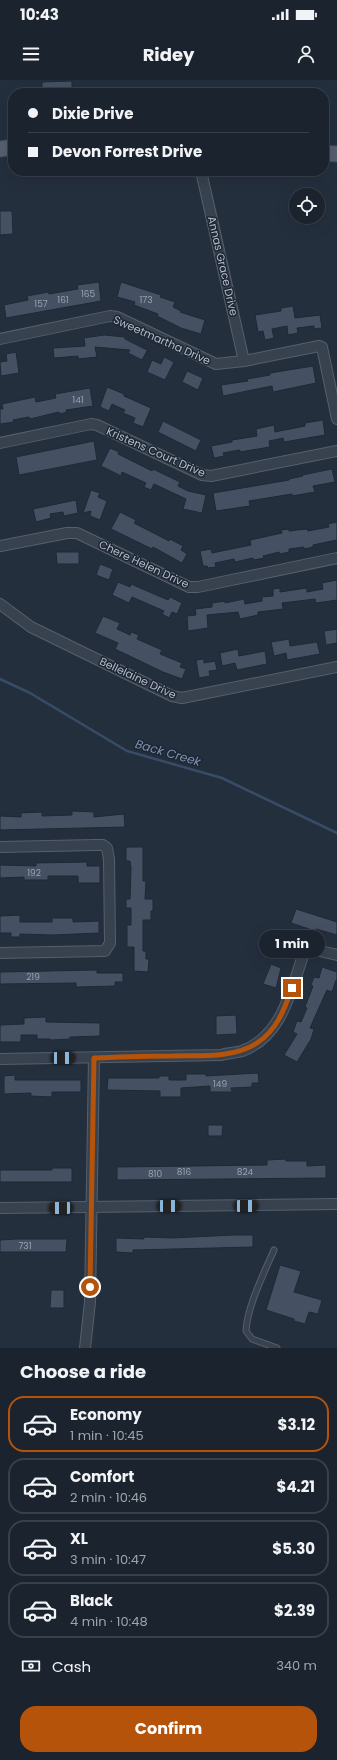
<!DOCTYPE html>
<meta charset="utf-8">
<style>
:root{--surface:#1b232e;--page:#242b36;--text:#f1f3f6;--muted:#a0a4aa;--line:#39404a;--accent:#b45309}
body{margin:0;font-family:Poppins,sans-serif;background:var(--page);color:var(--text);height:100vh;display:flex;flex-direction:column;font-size:15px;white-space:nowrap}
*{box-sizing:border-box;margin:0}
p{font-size:13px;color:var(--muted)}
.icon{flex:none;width:22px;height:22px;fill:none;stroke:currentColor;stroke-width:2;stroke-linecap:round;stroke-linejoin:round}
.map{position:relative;height:1268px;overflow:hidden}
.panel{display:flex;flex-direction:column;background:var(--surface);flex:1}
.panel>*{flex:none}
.top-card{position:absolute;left:8px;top:8px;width:321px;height:88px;border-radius:16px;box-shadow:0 4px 16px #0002,0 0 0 1px var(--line);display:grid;align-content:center;height:88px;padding:0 20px;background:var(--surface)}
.controls{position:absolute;left:289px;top:108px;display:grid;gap:8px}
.controls a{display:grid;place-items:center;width:36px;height:36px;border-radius:50%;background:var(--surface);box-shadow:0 4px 16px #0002,0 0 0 1px var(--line);font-size:20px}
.end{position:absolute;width:18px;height:18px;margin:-9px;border:5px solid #b45309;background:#fff;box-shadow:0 0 0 2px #fff}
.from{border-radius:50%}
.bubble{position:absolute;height:28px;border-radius:14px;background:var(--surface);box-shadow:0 4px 16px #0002,0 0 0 1px var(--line);font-size:13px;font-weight:700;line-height:28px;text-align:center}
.car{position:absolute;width:12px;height:24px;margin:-12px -6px;border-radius:5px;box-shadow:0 0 3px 1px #0007;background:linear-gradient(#222 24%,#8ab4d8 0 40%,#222 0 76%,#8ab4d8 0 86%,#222 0)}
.top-card b{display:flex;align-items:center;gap:14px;height:38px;font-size:15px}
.top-card b+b{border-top:1px solid var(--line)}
.top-card i{width:10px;height:10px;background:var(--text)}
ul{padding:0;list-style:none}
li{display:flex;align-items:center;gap:12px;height:56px;margin:0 8px 6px;padding:0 12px;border:2px solid var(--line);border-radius:16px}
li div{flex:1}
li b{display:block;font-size:15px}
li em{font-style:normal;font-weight:700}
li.active{border-color:var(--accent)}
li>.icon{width:36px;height:36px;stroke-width:1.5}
h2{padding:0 20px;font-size:18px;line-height:48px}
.pay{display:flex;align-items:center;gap:10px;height:44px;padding:0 20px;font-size:15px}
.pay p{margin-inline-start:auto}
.primary-button{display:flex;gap:8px;margin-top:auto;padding:8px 20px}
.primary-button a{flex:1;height:46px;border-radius:16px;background:var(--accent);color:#fff;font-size:16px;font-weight:700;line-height:46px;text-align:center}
.status{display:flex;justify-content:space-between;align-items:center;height:28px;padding:0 20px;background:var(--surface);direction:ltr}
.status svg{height:11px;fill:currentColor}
header{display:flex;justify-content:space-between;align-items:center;height:52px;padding:0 20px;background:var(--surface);font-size:18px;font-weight:700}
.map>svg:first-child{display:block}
</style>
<div class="status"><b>10:43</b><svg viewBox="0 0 49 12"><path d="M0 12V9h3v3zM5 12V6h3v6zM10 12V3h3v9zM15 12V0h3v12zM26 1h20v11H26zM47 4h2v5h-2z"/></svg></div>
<header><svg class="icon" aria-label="menu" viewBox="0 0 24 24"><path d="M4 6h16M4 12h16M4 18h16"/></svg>Ridey<svg class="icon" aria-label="person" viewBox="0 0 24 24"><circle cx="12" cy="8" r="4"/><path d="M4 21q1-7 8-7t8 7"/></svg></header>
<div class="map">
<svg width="337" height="1268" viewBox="0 0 337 1268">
<rect width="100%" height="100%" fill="#242f3e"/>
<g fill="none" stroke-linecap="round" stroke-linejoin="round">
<path stroke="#394c67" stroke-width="2.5" d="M0 599 30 613 127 671 222 698 337 753"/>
</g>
<g fill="#455162" stroke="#1f2835">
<path d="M72 1V13H42V2Z"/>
<path d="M0 131H12L13 154 0 155Z"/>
<path d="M99 202 101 221 6 238 4 225 28 220 27 216 48 212 49 214 78 209 77 205Z"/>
<path d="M121 202 161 215 160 217 175 222 173 227 181 231 180 232 205 240 201 254 181 248 157 236 158 234 134 225 135 222 117 217Z"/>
<path d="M293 226 295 238 320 235 322 248 314 249V246L297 248 298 253 288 255 287 246 272 249 274 258 265 260 263 251 258 252 255 235 281 231V228Z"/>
<path d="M104 255 125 257V259L149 271H147L142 280 128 273 130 270 95 267 97 277 78 279V276L54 278 53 268 85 266 84 258Z"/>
<path d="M16 272 19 293 1 296 0 282 7 281 6 274Z"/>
<path d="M164 277 174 282 165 300 147 292 152 280 161 284Z"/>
<path d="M313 286 316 303 273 312 272 306 223 316 221 305 248 301 247 299 270 295V293Z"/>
<path d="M187 291 203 298 198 310 182 302Z"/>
<path d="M107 307 124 314V316L151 328 143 347 133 343 135 338 123 333 125 330 112 324 109 331 100 327Z"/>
<path d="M90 308 93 326 66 330 67 332 60 334 59 332 30 339 29 337 13 340 14 342 0 344V329H3L2 324 35 317 36 322 56 318 55 314Z"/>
<path d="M323 340 325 355 284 362 283 358 269 361 270 367 240 372V370L223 373 224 376 214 378 211 366 232 362V360L257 356 256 349 274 345 275 352 305 346V343Z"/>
<path d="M163 341 201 360 196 371 158 352Z"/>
<path d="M94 361 97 380 19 395 16 377Z"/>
<path d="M110 368 119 372 118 374 152 391 153 389 180 402 178 406 188 411 206 415 202 433 183 429 186 419 154 404 151 410 144 407 146 403 122 392 121 396 101 386Z"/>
<path d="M332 389 335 402 313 406 315 412 292 416V414L249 421 250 426 216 431 213 413 289 400V399L303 396 302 395Z"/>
<path d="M91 410 100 413 98 417 107 421 100 440 90 436 91 431 83 433Z"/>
<path d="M76 420 78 433 64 436 63 432 50 434 51 438 36 442 33 429Z"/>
<path d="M120 432 136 440 134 443 169 461 170 459 183 466 181 470 187 474 182 483 153 467 152 469 111 449Z"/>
<path d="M337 442V460L313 465V467L304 469V467L289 469V472L280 474 279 472 263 476 264 478 254 480 253 478 235 482 234 479 215 483 216 487 208 488 207 486H203L200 471 211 469 212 473 251 465 250 460 282 453 281 450 289 449V451L297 450 307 449 308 451 329 447 328 444Z"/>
<path d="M56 472H79V484H57Z"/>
<path d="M100 484 113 489 109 500 96 495Z"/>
<path d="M337 500V520L316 523 315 519 282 523 283 529 258 532V535L240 539 238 532 207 535 208 548 188 551 187 536 196 535 195 529 212 527V523L225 521V523L244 519 245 524 262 521V517L273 516V509L280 508V512L307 508V512L323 509 322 503Z"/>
<path d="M118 502 130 507 131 504 168 520 170 517 182 523 177 534 172 532 169 538 162 534 164 531 132 517 129 523 112 515Z"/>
<path d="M103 536 120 543 117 549 130 555 131 552 139 555 137 559 162 570 160 574 182 583 180 587 186 589 182 599 163 592 115 569 118 563 95 553Z"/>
<path d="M337 549V563L326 565 324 551Z"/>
<path d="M289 559 290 566 317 562 320 574 287 580 286 573 274 576 271 562Z"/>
<path d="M238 569 239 576 265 571 267 584 237 590 235 583 222 586 220 573Z"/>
<path d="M204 579V583L215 581 217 590 209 591 210 596 199 598 196 580Z"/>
<path d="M72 731 94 732V737L124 734 125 747 0 750V736L21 737V733L42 732V736L72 735Z"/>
<path d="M126 767H143V801H146L145 819H153V831H151V840H143V871H146V879H149L148 892 134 891V867H127V845H131V828H126V819H130L131 788 130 781H126Z"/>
<path d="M87 782V786H100V803H78V796H48V800H24V797L0 798V785L36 786V783Z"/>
<path d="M296 829 337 842V855L316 849 315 851 291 843Z"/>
<path d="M20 835V842H52V838H73V842L99 841V853L52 855 20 854V857H11V853H0V836Z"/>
<path d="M277 861 291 865 287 875 273 871Z"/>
<path d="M271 884 281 888 276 908 263 904Z"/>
<path d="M322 887 337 892V900H336L332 912 327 910 310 948 314 949 311 959 297 982 284 975 297 954 293 952 297 941 301 942 307 928 305 927 313 906 311 905 314 897 319 898Z"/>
<path d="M97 890V893H123V902H115V906L76 907V903L0 904V892Z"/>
<path d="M236 935 237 954 216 955V936Z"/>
<path d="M46 937V942L100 943V956L70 957V959L50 960V959H37V955H21V962H0V945L24 944V938Z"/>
<path d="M258 993 259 1003H252V1007L231 1008 232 1012H210V1006L181 1008V1017H160V1011L107 1010 108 998H159V996H169V1000H186V994H206V996Z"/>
<path d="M15 995V1000H81V1012H52V1017L31 1016V1013L4 1014V996Z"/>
<path d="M208 1045H223L222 1056H208Z"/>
<path d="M286 1079V1081H307V1086L326 1085V1098L117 1100V1087L267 1085V1080Z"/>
<path d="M52 1088H72V1102H0V1090H52Z"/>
<path d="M234 1155H253V1167L133 1170V1173L116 1172V1158L144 1159V1157L172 1158Z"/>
<path d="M16 1159H67L66 1172H0V1160Z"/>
<path d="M280 1185 301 1191 294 1212 322 1220 318 1234 309 1232 305 1244 294 1241V1239L266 1230Z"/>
<path d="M51 1210H64V1228H50Z"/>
</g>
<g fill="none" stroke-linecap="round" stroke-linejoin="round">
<g stroke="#565f6c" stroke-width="7">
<path id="lane" d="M274 1170C264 1193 247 1227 246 1251L252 1259 277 1268"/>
</g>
<g stroke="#565f6c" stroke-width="12">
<g id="street">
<path d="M201 91 244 281"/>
<path d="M0 259 110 236 117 237 216 284 244 281 319 266 322 267 337 339"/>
<path d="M0 363 91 344 97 345 202 395 211 396 337 371"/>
<path d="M0 466 67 453H77L189 507H198L337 478"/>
<path d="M0 524 31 547 172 616 182 618 337 587"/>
<path d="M0 767 96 765H103L107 768 109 779 110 863 105 871 0 873"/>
<path d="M0 979 221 975C227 973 235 973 242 971 283 956 291 909 304 873L307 868 337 875"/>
<path d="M0 1128 337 1124"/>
<path d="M85 1268 90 1222 94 978"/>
</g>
</g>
<g stroke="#414a57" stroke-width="17">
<g id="primary">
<path d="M0 69 13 67"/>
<path d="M324 73 337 74"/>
</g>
</g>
<use href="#lane" stroke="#38414e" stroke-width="5"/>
<use href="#street" stroke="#38414e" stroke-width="10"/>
<use href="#primary" stroke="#56606e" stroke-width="15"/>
</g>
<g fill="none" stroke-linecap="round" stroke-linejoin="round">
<path stroke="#b45309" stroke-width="5" d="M90 1207 94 978C120 977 145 976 171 976 199 975 232 979 257 963 277 950 284 930 292 908"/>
</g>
<g text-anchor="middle" stroke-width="3" stroke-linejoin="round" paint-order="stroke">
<g font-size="9" fill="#98a1af">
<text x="88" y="217">165</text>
<text x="63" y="223">161</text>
<text x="146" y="223">173</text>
<text x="41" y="227">157</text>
<text x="78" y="323">141</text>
<text x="34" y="796">192</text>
<text x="33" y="900">219</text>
<text x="220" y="1007">149</text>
<text x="184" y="1095">816</text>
<text x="245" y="1095">824</text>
<text x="155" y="1097">810</text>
<text x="25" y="1169">731</text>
</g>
<g font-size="11" fill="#b4bcc9" stroke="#1d2633">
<text transform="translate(223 186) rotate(77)" y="4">Annas Grace Drive</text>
<text transform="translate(162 260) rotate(24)" y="4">Sweetmartha Drive</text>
<text transform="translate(156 372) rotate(24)" y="4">Kristens Court Drive</text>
<text transform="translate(144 484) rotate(25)" y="4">Chere Helen Drive</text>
<text transform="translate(138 598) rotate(25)" y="4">Bellelaine Drive</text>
</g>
<g font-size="12" font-style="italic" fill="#7c92b1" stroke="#1d2633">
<text transform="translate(168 673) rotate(16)" y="4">Back Creek</text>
</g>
</g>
</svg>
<div class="controls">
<a><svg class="icon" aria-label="locate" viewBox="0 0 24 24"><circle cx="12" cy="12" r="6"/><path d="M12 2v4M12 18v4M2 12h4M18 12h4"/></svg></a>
</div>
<i class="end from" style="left:90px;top:1207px"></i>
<i class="end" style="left:292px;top:908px"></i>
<div class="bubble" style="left:259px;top:850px;width:66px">1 min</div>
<i class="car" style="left:63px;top:978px;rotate:89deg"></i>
<i class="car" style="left:169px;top:1126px;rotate:90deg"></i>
<i class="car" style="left:246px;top:1126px;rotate:89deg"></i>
<i class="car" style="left:61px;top:1128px;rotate:269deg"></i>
<div class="top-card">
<b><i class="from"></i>Dixie Drive</b>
<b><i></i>Devon Forrest Drive</b>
</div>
</div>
<section class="panel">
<h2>Choose a ride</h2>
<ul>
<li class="active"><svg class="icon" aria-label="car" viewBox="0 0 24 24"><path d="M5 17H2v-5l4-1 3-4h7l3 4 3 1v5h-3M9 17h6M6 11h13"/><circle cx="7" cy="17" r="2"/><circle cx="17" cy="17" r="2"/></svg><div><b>Economy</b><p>1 min · 10:45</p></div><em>$3.12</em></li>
<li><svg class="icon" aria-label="car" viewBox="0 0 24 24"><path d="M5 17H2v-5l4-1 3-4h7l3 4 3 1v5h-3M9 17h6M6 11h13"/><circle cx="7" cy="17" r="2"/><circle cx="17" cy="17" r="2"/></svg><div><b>Comfort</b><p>2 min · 10:46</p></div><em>$4.21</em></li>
<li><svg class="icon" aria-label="car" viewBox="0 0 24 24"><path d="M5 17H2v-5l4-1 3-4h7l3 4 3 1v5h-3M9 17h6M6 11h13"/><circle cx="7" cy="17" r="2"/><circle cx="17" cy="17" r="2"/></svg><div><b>XL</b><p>3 min · 10:47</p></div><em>$5.30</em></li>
<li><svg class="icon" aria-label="car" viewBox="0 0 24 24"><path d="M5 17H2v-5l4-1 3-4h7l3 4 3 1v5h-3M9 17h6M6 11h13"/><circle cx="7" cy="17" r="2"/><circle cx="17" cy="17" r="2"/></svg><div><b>Black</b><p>4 min · 10:48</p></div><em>$2.39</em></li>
</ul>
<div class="pay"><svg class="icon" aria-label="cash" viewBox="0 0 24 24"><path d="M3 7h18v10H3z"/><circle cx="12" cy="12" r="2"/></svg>Cash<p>340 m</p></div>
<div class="primary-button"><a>Confirm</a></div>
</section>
